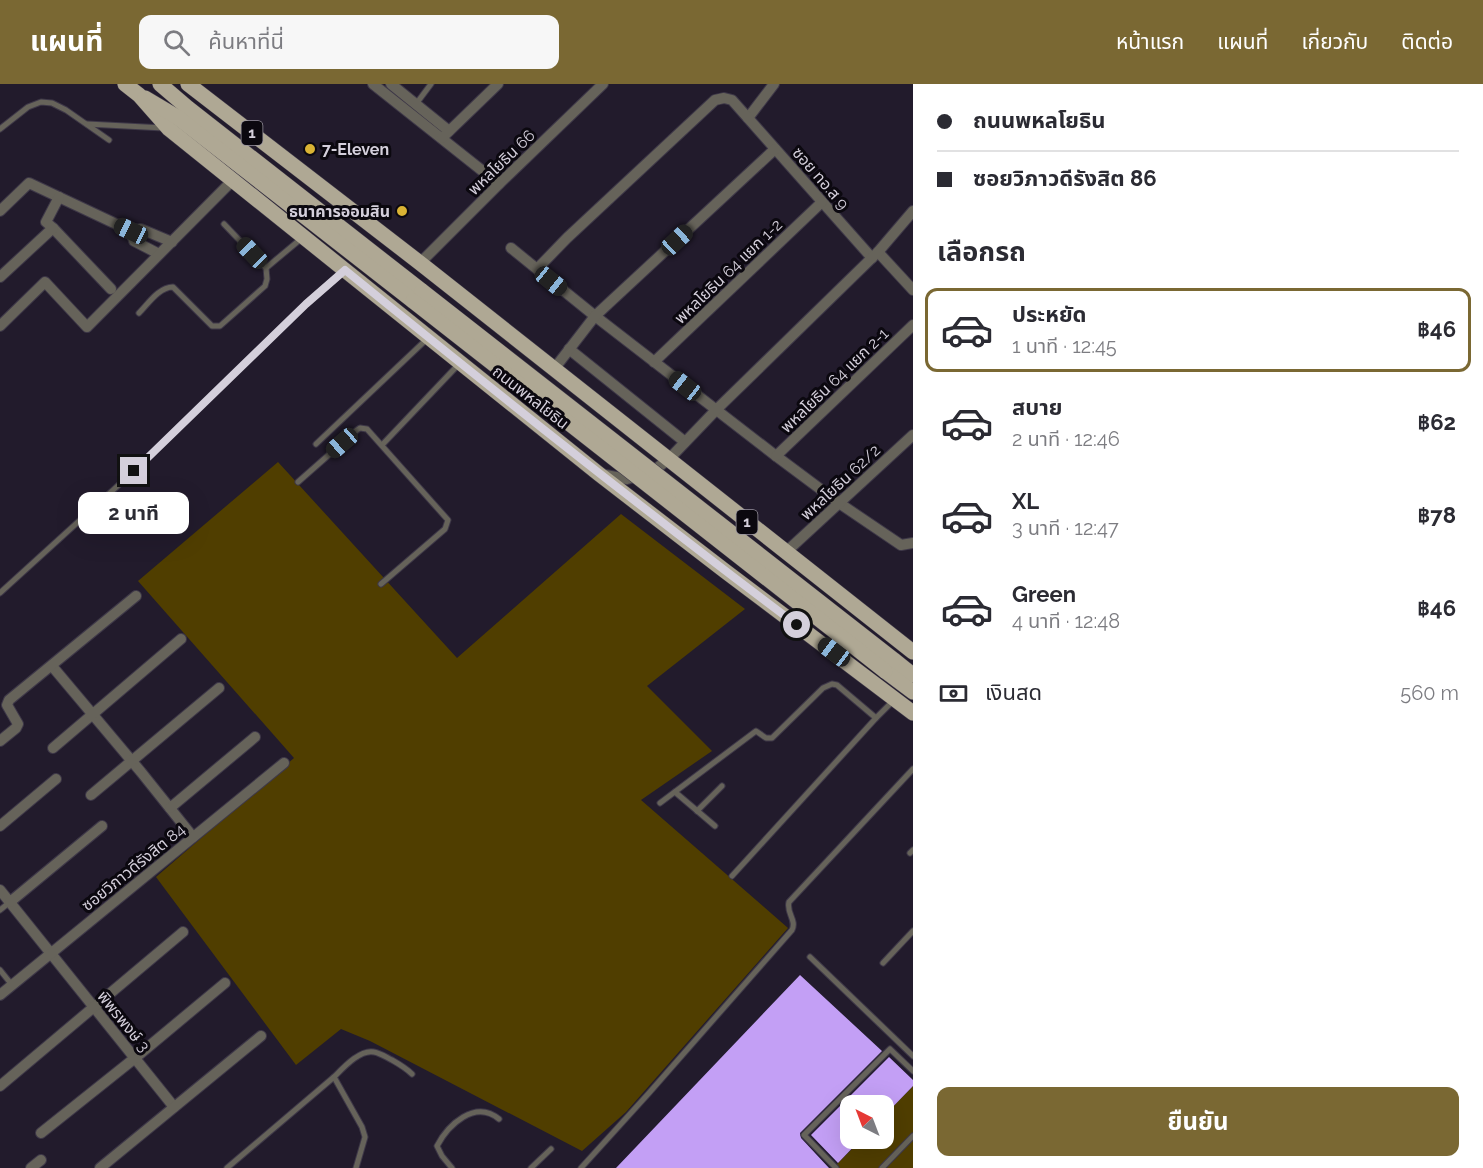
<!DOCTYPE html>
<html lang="th">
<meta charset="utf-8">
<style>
:root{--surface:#fff;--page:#f7f7f7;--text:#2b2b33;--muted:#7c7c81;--line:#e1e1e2;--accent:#7a6833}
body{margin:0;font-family:Raleway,"Noto Sans Thai",sans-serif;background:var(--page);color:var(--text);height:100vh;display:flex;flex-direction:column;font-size:22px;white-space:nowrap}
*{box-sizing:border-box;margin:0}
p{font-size:20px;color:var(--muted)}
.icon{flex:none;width:33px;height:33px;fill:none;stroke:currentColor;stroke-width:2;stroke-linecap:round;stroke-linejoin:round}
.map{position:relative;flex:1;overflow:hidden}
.details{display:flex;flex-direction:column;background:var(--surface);width:570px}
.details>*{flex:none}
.guide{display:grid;align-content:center;height:132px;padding:0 24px;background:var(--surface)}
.needle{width:39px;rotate:318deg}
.buttons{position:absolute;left:840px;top:1011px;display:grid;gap:12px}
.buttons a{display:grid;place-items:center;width:54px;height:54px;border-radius:12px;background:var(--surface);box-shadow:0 6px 24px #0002;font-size:30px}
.end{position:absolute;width:27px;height:27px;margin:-14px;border:8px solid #d4cfdb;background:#111;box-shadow:0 0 0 3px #111}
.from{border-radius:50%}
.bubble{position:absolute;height:42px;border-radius:12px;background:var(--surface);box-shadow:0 6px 24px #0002;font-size:20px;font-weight:700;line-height:42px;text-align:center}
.car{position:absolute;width:18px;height:36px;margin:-18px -9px;border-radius:8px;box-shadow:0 0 4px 2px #0007;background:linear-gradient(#222 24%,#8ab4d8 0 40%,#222 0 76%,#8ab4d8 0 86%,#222 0)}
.guide b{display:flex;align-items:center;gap:21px;height:57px;font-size:22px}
.guide b+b{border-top:2px solid var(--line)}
.guide i{width:15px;height:15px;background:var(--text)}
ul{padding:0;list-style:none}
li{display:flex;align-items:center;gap:18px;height:84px;margin:0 12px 9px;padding:0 12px;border:3px solid transparent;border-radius:12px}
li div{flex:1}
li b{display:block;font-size:22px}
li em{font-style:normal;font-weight:700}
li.active{border-color:var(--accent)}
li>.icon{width:54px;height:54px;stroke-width:1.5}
h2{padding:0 24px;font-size:27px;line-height:72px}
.pay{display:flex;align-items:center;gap:15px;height:66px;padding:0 24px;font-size:22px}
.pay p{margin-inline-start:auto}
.cta{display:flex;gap:12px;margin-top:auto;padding:12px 24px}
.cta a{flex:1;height:69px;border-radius:12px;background:var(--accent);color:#fff;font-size:24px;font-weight:700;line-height:69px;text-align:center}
header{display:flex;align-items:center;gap:36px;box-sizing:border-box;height:84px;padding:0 30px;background:var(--accent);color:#fff}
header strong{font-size:28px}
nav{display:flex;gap:33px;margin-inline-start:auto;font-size:21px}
.search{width:420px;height:54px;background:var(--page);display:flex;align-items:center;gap:15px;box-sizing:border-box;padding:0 21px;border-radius:12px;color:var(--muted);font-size:22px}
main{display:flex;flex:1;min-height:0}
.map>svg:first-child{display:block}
</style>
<header>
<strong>แผนที่</strong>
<div class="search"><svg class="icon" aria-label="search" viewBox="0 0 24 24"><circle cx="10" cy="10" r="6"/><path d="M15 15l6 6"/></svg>ค้นหาที่นี่</div>
<nav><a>หน้าแรก</a><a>แผนที่</a><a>เกี่ยวกับ</a><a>ติดต่อ</a></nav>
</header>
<main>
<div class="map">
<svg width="913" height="1084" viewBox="0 0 913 1084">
<rect width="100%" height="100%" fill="#221b2c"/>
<g fill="#503e00">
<path d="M278 378 457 574 621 430 745 525 647 602 712 667 641 716 788 844 626 1028 582 1067 370 957 341 945 296 981 156 793 294 674 138 497Z"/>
<path d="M913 1002V1084H833L862 1055 884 1054V1032Z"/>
</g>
<g fill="#c39ff5">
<path d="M800 891 882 967 800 1049 801 1054 829 1084H616Z"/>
<path d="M889 973 913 996V1002L884 1032V1022H850V1054H862L838 1079 811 1051Z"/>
</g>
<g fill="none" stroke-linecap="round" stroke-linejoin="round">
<g stroke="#3e3848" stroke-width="7">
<g id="service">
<path d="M416 20 431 0"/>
<path d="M87 40 164 44"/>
<path d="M0 45 28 23 41 18 52 19 66 26 109 56"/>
<path d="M224 140 266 184"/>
<path d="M139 229C148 220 159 203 173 203L212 242H220L265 202 267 195 266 184 302 154"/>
<path d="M316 360 428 254"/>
<path d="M382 361 459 280"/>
<path d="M298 398 357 346 360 344 367 345 448 436 445 445 381 500"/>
<path d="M0 509 134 387 306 220 343 188"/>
<path d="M675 708 715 742"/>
<path d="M660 719 756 647 766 654H772L823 604 832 600 837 601 876 634 893 617"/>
<path d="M697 727 722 702"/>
<path d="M910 769 913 766"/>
<path d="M732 792 876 634"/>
<path d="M0 826 10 818"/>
<path d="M810 873 913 972"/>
<path d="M883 879 913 847"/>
<path d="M0 886 12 901"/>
<path d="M334 993 362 1043 365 1053 356 1084"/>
<path d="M227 1084 334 993C343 984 360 965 374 968 380 969 386 973 392 976 399 980 406 984 412 990"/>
<path d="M452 1084 442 1072 437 1062C448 1041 475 1015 499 1035"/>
<path d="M531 1084 551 1065"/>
<path d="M581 1084 649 1009 792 846C797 836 786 829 789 818L913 685"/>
<path d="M836 1084 804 1051 890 965 913 987"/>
<path d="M882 1084 913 1052"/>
</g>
</g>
<g stroke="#3e3848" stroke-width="12">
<g id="minor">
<path d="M373 0 499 100"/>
<path d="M391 0 449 47"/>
<path d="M748 34 774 0"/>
<path d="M442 54 498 0"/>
<path d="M0 127 29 99 131 147 141 145 172 158"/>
<path d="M53 144 111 205"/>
<path d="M131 147 134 157 159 170"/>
<path d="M511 164 595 232 776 372 839 419 901 461 913 459"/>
<path d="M878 168 913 206"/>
<path d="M420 179 499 100 603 0"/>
<path d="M537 185 567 154 715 16 724 14 732 16 872 174"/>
<path d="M0 193 53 144 46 138 59 113"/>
<path d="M0 242 45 198 87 243 233 96"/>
<path d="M569 265 685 358"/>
<path d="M654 278 822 118"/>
<path d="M554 285 595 232 775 65"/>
<path d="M776 372 913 241"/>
<path d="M600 390 627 395 652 388 670 374 716 326 878 168 913 127"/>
<path d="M786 468 913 351"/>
<path d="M52 582 141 688 193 753"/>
<path d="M0 657 16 644 18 640 7 621 9 616 136 512"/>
<path d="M53 664 181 555"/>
<path d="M91 711 219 604"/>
<path d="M170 724 255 653"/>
<path d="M0 742 56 695"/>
<path d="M0 806 174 1023"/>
<path d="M10 818 102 742"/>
<path d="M0 911 284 679"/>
<path d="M0 1002 183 848"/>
<path d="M41 1049 135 974 225 899"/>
<path d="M31 1084 41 1076"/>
<path d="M100 1084 261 952"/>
</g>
</g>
<g stroke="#3e3848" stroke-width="16">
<g id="primary">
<path d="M125 0 139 11 169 45 599 390 725 487 913 629"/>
<path d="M160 0 188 24 422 207"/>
<path d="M188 0 420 179 913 568"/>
<path d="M145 14 177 33 413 217"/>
<path d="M894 576 913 591"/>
<path d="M885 587 913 608"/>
</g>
</g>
<use href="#service" stroke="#66635a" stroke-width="5"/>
<use href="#minor" stroke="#66635a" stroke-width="10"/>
<use href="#primary" stroke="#afa894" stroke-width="15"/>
<g stroke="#3e3848" stroke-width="16" stroke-linecap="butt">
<g id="primary-bridge">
<path d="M422 207 894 576"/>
<path d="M413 217 885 587"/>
</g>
</g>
<use href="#primary-bridge" stroke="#afa894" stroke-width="15"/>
</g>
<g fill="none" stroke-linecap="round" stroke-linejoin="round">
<path stroke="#d4cfdb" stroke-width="8" d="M134 387 306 220 345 186C494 307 644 426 797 541"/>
</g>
<g fill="#dab334" stroke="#0b080f" stroke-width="2">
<circle cx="310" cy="65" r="6"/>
<circle cx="402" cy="127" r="6"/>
</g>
<g text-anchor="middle" stroke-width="6" stroke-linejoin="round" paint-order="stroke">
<g fill="#0b080f" stroke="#98939e" stroke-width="1.5">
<rect x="241.5" y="37" width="21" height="24" rx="4.5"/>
<rect x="736.5" y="426" width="21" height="24" rx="4.5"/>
</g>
<g font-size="15" font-weight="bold" fill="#d4cfdb">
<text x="252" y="54">1</text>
<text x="747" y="443">1</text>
</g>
<g font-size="16" font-weight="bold" fill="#d4cfdb" stroke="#0b080f" text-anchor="start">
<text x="322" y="71">7-Eleven</text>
<text x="390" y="133" text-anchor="end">ธนาคารออมสิน</text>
</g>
<g font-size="16" fill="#d4cfdb" stroke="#0b080f">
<text transform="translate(501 78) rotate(-44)" y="6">พหลโยธิน 66</text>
<text transform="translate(821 94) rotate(49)" y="6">ซอย ทอ.ส 9</text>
<text transform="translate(728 187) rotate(-44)" y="6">พหลโยธิน 64 แยก 1-2</text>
<text transform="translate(834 296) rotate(-44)" y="6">พหลโยธิน 64 แยก 2-1</text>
<text transform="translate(531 313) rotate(38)" y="6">ถนนพหลโยธิน</text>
<text transform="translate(840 398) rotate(-43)" y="6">พหลโยธิน 62/2</text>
<text transform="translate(133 783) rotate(-39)" y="6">ซอยวิภาวดีรังสิต 84</text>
<text transform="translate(124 937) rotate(51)" y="6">พิพรพงษ์ 3</text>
</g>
</g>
</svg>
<div class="buttons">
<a><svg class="needle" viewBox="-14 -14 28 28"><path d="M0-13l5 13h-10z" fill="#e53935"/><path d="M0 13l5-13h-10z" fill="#7c7c81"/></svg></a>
</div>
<i class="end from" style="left:797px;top:541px"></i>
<i class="end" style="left:134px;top:387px"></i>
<div class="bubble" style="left:78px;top:408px;width:111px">2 นาที</div>
<i class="car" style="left:131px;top:147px;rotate:295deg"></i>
<i class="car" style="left:677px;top:156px;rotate:47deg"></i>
<i class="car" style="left:252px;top:169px;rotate:316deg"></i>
<i class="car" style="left:551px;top:197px;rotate:129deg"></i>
<i class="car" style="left:685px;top:302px;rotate:308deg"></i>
<i class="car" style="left:342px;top:359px;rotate:229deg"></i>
<i class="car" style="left:834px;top:568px;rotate:307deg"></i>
</div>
<section class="details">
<div class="guide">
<b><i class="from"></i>ถนนพหลโยธิน</b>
<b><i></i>ซอยวิภาวดีรังสิต 86</b>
</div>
<h2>เลือกรถ</h2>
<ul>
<li class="active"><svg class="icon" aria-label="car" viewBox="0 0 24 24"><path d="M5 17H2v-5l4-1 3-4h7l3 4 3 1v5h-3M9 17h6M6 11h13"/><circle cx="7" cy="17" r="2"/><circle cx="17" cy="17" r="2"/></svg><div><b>ประหยัด</b><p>1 นาที · 12:45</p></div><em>฿46</em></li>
<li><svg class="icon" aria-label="car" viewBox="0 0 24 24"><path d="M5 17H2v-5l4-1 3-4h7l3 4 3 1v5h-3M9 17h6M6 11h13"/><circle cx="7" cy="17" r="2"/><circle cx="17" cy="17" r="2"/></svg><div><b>สบาย</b><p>2 นาที · 12:46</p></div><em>฿62</em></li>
<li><svg class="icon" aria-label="car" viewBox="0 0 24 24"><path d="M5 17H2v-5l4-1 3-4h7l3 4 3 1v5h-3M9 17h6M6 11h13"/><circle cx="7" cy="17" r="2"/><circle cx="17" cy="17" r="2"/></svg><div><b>XL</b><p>3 นาที · 12:47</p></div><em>฿78</em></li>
<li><svg class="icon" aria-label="car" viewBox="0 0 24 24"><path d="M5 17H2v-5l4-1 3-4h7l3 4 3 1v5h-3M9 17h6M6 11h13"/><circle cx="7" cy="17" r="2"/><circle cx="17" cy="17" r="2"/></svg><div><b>Green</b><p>4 นาที · 12:48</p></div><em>฿46</em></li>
</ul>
<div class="pay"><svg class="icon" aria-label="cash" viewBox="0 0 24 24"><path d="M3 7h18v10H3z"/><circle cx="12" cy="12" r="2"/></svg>เงินสด<p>560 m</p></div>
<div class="cta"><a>ยืนยัน</a></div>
</section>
</main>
